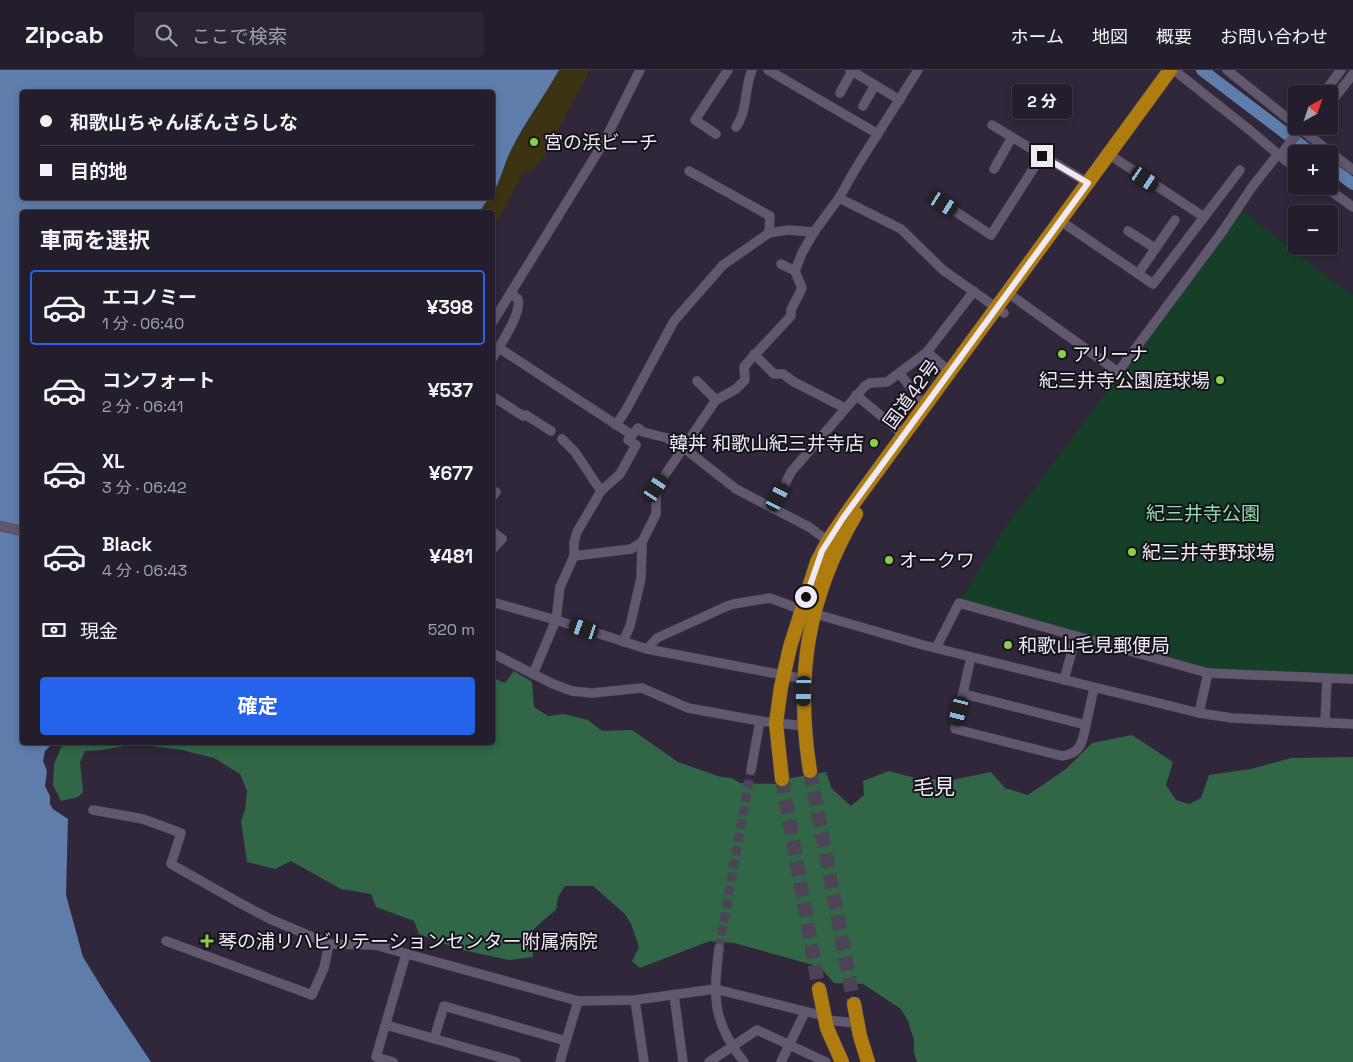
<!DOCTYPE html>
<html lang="ja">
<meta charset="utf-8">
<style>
:root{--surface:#241d2c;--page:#2c2634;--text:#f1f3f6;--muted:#a3a2a9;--line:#413b48;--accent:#2563eb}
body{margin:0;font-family:"Space Grotesk","Noto Sans JP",sans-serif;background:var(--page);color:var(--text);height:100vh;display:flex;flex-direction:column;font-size:19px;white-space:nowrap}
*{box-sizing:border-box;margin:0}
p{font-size:16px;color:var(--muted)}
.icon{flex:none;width:28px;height:28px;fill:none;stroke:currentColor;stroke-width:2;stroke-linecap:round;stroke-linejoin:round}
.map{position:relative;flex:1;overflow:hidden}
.panel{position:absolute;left:20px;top:140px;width:475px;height:535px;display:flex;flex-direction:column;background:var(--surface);border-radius:5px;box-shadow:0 2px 8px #0003,0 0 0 1px var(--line)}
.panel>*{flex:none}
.guide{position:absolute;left:20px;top:20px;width:475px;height:110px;border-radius:5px;box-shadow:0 2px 8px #0003,0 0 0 1px var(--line);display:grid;align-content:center;height:110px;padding:0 20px;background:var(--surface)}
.needle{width:32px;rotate:40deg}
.buttons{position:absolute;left:1288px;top:15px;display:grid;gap:10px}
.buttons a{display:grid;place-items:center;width:50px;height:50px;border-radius:5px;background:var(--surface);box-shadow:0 2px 8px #0003,0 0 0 1px var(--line);font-size:25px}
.end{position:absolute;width:22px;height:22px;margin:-11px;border:6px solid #eee9f5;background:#111;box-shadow:0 0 0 2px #111}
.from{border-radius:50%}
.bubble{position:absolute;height:35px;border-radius:5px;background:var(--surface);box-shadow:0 2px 8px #0003,0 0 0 1px var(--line);font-size:16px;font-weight:700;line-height:35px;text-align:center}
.car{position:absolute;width:15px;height:30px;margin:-15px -8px;border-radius:6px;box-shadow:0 0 4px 1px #0007;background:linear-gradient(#222 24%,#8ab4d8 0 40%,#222 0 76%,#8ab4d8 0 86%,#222 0)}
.guide b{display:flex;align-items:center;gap:18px;height:48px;font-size:19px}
.guide b+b{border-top:1px solid var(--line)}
.guide i{width:12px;height:12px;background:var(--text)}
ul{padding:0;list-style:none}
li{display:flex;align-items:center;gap:15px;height:75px;margin:0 10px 8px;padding:0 10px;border:2px solid transparent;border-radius:5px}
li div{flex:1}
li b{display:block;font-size:19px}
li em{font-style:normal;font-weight:700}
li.selected{border-color:var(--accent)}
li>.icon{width:45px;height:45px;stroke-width:1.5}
h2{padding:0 20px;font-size:22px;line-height:60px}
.pay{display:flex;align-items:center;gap:12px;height:55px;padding:0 20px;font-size:19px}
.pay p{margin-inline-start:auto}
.cta{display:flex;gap:10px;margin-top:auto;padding:10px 20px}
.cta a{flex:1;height:58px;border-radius:5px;background:var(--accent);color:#fff;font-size:20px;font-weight:700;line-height:58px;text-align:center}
header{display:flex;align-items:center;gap:30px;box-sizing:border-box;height:70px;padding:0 25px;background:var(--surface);border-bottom:1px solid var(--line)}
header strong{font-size:24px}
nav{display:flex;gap:28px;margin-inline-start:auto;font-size:18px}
.search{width:350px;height:45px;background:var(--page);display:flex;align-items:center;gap:12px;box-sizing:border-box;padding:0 18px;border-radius:5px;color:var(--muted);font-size:19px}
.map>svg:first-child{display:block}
</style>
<header>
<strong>Zipcab</strong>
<div class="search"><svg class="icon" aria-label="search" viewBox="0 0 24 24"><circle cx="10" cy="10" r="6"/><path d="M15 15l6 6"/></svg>ここで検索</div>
<nav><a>ホーム</a><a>地図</a><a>概要</a><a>お問い合わせ</a></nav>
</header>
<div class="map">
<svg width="1353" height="992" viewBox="0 0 1353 992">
<rect width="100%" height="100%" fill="#30273a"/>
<path fill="#163f28" d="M1242 140 1330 209 1353 225V606L1219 601 1201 598 961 529 1005 458Z"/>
<path fill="#316646" d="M514 601 532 612 534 637 548 646 564 644 588 650 602 661 632 660 678 692 721 707 732 708 740 713 777 714 791 708 826 702 832 719 851 736 864 725 863 711 889 701 915 708 952 710 991 702 1005 718 1028 725 1066 699 1092 673 1132 665 1173 692 1166 715 1176 730 1189 734 1201 728 1209 705 1251 699 1291 688 1353 687V992H917L914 982V970L908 951 901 939 863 914 834 913 820 897 734 873 710 871 640 898 632 891 639 877 631 854 625 844 593 816H565L558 827 556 840 546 848 532 861 533 887 509 890 458 879 419 864 414 851 376 837 371 824 341 819 291 791 275 799 247 792 241 751 245 740 247 721 240 704 214 688 182 680 136 674 102 680 85 681 80 692 83 722 78 727 61 731 53 715 54 694 63 673 492 672 493 608 505 613Z"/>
<path fill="#3b3312" d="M559 0H590L543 89 532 100 523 104 493 159 492 142H479L489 128H492L493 123 497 116 510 82Z"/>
<path fill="#5e7daa" d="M0 0H559C544 27 525 52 511 80 504 94 501 110 493 123L492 22H22V128H489L479 142H22V672L53 673 45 681 43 691 47 701 45 716 50 726V734L53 739 68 749 66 825 83 887 107 926 151 992H0Z"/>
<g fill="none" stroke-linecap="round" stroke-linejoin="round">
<g stroke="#5e7daa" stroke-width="12">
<path d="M1202 0 1313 84"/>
<path d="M1329 96 1353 114"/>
</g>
<path stroke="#4c4456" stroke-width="9" stroke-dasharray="9 4.5" stroke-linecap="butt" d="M719 878 751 700"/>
<g stroke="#4c4456" stroke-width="14" stroke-dasharray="14 7" stroke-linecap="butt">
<path d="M810 701 854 934"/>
<path d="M782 709 819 919"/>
</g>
<g stroke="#4b4453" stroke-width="10">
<g id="minor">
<path d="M768 0 878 64"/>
<path d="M850 0 900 30"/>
<path d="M1174 0 1252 62 1286 91 1296 97"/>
<path d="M1227 0 1296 55"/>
<path d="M840 23 852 1"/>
<path d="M1323 24 1341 0"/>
<path d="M1329 35 1353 4"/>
<path d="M863 36 875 15"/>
<path d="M992 55 1088 113"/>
<path d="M1297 56 1353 100"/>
<path d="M736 57C748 40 744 19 752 0"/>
<path d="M716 64 695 50 728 0"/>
<path d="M1280 86 1300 59"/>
<path d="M1116 89 1204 147"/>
<path d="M994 99 1012 67"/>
<path d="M689 101 770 146 769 163"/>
<path d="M1324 116 1353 137"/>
<path d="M839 128 901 159 943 200 1004 243"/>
<path d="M944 134 991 165 1042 85"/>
<path d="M1068 156 1153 214 1240 100"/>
<path d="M1128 161 1155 178"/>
<path d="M781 194 795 201"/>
<path d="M1138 204 1175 150"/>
<path d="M1008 223 1118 302 1222 162 1252 117 1278 84"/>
<path d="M492 253 604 72 640 0"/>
<path d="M499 278 632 365"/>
<path d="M927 282 950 302"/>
<path d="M754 284 774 304H783L794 312 845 338"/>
<path d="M492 289C499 276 522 244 518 229L511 223"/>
<path d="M900 304 918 327"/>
<path d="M697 311 716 330"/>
<path d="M856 325 904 365"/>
<path d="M492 326 523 346 526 345 551 361"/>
<path d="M616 355 626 340 674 251 723 195 769 163 788 160 814 162"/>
<path d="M562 369 575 382 601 421"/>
<path d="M492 427 496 422"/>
<path d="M773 439 791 402 865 316 870 313 887 312 927 282 974 221"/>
<path d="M0 456 22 461"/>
<path d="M492 461 502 469 492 480"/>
<path d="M574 486 631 479 642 472"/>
<path d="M492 532 556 550 647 579 804 609"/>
<path d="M1076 566 1208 603 1199 643"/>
<path d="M623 572 630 556 641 508 642 472 656 444V418L716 330 736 319 745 310 744 297 749 291 791 246V240L802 218 795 201 802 183 814 162 839 128 856 98 918 0"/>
<path d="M936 578 959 533 1076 566 1064 610"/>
<path d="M647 579 657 568 725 537 733 534 770 528 802 540 923 575 1199 643 1232 648 1353 654"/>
<path d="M492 583 553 614 572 621 592 623 642 618 688 638 760 651 804 656"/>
<path d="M971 587 955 659 1062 686C1082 683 1082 672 1086 655"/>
<path d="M1208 603 1327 608"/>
<path d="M533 604 556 550 560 517 574 486V473L577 462 601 421 620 404 636 375 628 370 638 358 643 362 667 368 684 378 736 419 809 457 828 471"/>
<path d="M964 624 1086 655 1094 618"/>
<path d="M1325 653 1327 608 1353 609"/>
<path d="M751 700 760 651"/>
<path d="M93 740 143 749 181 763 171 794 238 832 270 849 329 874 375 875 578 931 635 930 715 919 824 946"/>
<path d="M166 871 312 925 324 898 329 874"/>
<path d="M719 878C713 927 712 952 744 992"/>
<path d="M674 925 683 992"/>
<path d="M635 930 644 992"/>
<path d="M825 950 857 953"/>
<path d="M386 955 516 992"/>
<path d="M434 969 444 936 566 971 578 931"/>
<path d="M393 992 376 987 406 884"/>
<path d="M560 992 566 971"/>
<path d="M709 992 757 960 826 992"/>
<path d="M781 992 805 942"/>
</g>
</g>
<g stroke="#4b4453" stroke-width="15">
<g id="highway">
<path d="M810 701C795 607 807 527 856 444"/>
<path d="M782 709 776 653 781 617 790 577 817 492 828 471 851 437 1170 0"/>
<path d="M819 919 827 958 842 992"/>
<path d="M854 934 860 966 868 992"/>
</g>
</g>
<use href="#minor" stroke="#61586d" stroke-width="9"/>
<use href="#highway" stroke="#ae7c0f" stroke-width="14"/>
</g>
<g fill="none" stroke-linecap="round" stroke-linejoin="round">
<path stroke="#eee9f5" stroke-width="6" d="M806 527 822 481 843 448 1088 113 1042 86"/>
</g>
<g fill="#89cf48" stroke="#16121a" stroke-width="2">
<circle cx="534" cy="72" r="5"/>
<circle cx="1062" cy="284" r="5"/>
<circle cx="1220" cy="310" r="5"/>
<circle cx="874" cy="373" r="5"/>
<circle cx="1132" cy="482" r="5"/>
<circle cx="889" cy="490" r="5"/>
<circle cx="1008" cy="575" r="5"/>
<path d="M204.5 863.5h5v5h5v5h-5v5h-5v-5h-5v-5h5z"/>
</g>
<g text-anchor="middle" stroke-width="4" stroke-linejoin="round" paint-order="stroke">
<g font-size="19" fill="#eee9f5" stroke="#16121a" text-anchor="start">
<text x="544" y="79">宮の浜ビーチ</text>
<text x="1072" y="291">アリーナ</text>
<text x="1210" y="317" text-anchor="end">紀三井寺公園庭球場</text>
<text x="864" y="380" text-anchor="end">韓丼 和歌山紀三井寺店</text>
<text x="1142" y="489">紀三井寺野球場</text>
<text x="899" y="497">オークワ</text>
<text x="1018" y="582">和歌山毛見郵便局</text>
<text x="218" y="878">琴の浦リハビリテーションセンター附属病院</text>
</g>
<g font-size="19" fill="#eee9f5" stroke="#16121a">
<text transform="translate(911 324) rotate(-54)" y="7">国道42号</text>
</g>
<g font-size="19" fill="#8dddaa" stroke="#16121a">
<text x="1203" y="450">紀三井寺公園</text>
</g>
<g font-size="21" fill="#eee9f5" stroke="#16121a">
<text x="934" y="724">毛見</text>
</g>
</g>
</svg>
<div class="buttons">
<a><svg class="needle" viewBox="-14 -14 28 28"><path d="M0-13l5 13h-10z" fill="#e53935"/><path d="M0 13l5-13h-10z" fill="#a3a2a9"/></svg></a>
<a>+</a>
<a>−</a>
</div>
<i class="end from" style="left:806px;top:527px"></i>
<i class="end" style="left:1042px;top:86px"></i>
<div class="bubble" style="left:1012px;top:14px;width:60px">2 分</div>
<i class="car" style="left:1145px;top:109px;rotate:124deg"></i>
<i class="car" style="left:944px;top:134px;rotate:123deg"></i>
<i class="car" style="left:656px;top:418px;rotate:33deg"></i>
<i class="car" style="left:778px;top:427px;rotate:27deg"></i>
<i class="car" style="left:584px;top:559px;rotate:289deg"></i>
<i class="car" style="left:804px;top:621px;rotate:182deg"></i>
<i class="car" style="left:959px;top:641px;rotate:194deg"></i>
<div class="guide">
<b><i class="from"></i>和歌山ちゃんぽんさらしな</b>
<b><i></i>目的地</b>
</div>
<section class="panel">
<h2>車両を選択</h2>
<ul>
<li class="selected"><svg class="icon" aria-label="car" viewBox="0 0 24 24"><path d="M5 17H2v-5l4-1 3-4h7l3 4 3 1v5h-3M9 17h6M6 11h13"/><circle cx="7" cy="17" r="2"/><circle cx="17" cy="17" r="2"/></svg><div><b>エコノミー</b><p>1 分 · 06:40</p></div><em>¥398</em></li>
<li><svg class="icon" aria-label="car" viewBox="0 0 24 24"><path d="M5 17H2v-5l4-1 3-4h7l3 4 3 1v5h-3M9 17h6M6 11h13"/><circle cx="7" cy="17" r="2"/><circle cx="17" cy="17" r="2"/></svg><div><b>コンフォート</b><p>2 分 · 06:41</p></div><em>¥537</em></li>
<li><svg class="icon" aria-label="car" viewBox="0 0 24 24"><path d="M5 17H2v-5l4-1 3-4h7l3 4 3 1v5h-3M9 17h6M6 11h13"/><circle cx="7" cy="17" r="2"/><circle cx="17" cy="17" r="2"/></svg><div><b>XL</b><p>3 分 · 06:42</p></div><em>¥677</em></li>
<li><svg class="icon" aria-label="car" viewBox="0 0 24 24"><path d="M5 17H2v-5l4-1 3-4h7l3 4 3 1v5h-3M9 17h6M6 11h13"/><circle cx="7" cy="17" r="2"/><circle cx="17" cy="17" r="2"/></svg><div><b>Black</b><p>4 分 · 06:43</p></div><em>¥481</em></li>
</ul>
<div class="pay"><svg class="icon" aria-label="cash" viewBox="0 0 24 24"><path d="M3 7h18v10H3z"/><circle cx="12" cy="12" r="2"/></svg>現金<p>520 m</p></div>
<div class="cta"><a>確定</a></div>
</section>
</div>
